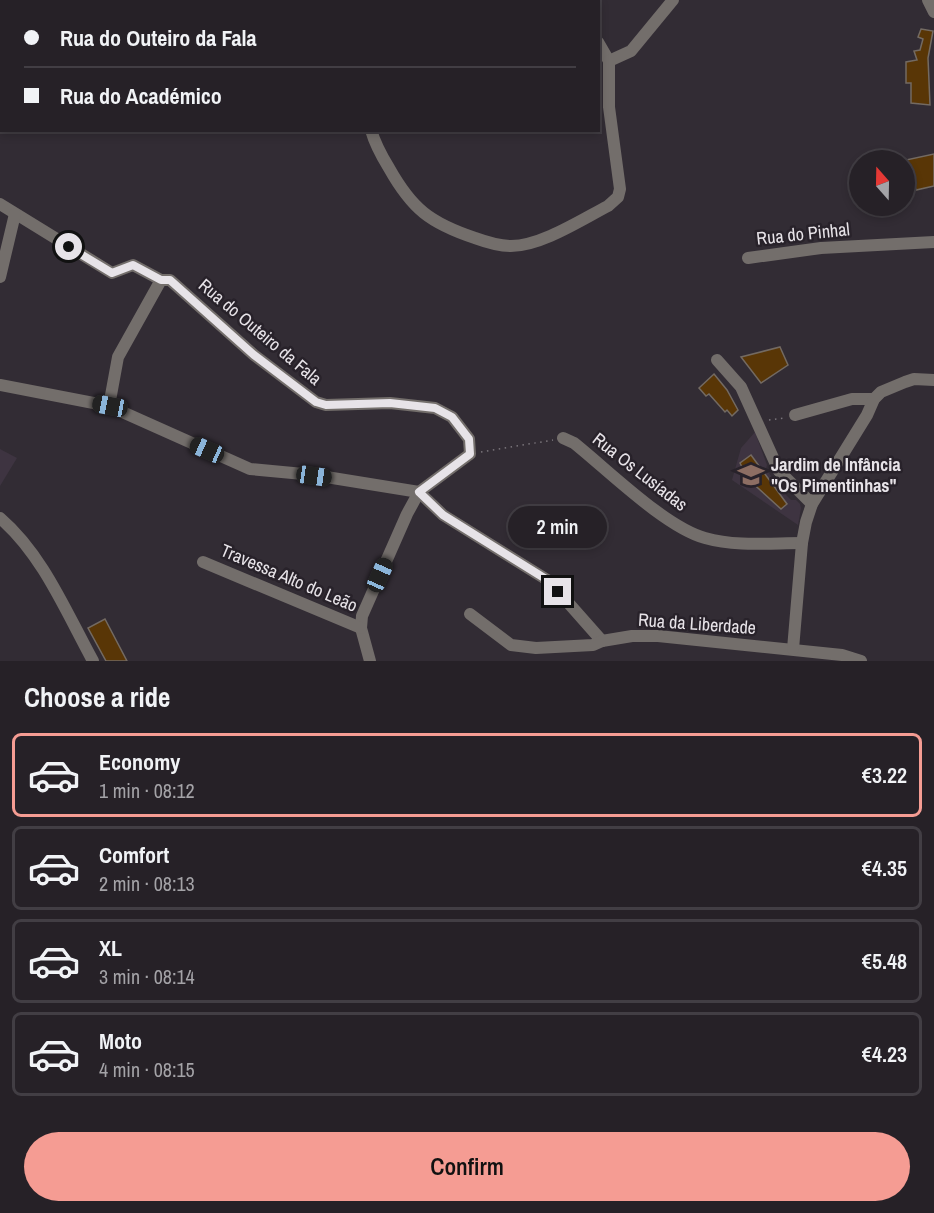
<!DOCTYPE html>
<meta charset="utf-8">
<style>
:root{--surface:#262127;--page:#322e33;--text:#f1f3f6;--muted:#a4a3a7;--line:#423e44;--accent:#f59c93}
body{margin:0;font-family:"Archivo Narrow",sans-serif;background:var(--page);color:var(--text);height:100vh;display:flex;flex-direction:column;font-size:22px;white-space:nowrap}
*{box-sizing:border-box;margin:0}
p{font-size:20px;color:var(--muted)}
.icon{flex:none;width:33px;height:33px;fill:none;stroke:currentColor;stroke-width:2;stroke-linecap:round;stroke-linejoin:round}
.map{position:relative;height:661px;overflow:hidden}
.details{display:flex;flex-direction:column;background:var(--surface);flex:1}
.details>*{flex:none}
.top-card{position:absolute;left:0px;top:0px;width:600px;height:132px;box-shadow:0 3px 9px #0003,0 0 0 2px var(--line);display:grid;align-content:center;height:132px;padding:0 24px;background:var(--surface)}
.needle{width:39px;rotate:340deg}
.controls{position:absolute;left:849px;top:150px;display:grid;gap:12px}
.controls a{display:grid;place-items:center;width:66px;height:66px;border-radius:50%;background:var(--surface);box-shadow:0 3px 9px #0003,0 0 0 2px var(--line);font-size:30px}
.end{position:absolute;width:27px;height:27px;margin:-14px;border:8px solid #e7e3e8;background:#111;box-shadow:0 0 0 3px #111}
.from{border-radius:50%}
.bubble{position:absolute;height:42px;border-radius:21px;background:var(--surface);box-shadow:0 3px 9px #0003,0 0 0 2px var(--line);font-size:20px;font-weight:600;line-height:42px;text-align:center}
.car{position:absolute;width:18px;height:36px;margin:-18px -9px;border-radius:8px;box-shadow:0 0 4px 2px #0007;background:linear-gradient(#222 24%,#8ab4d8 0 40%,#222 0 76%,#8ab4d8 0 86%,#222 0)}
.top-card b{display:flex;align-items:center;gap:21px;height:57px;font-size:22px}
.top-card b+b{border-top:2px solid var(--line)}
.top-card i{width:15px;height:15px;background:var(--text)}
ul{padding:0;list-style:none}
li{display:flex;align-items:center;gap:18px;height:84px;margin:0 12px 9px;padding:0 12px;border:3px solid var(--line);border-radius:9px}
li div{flex:1}
li b{display:block;font-size:22px}
li em{font-style:normal;font-weight:600}
li.active{border-color:var(--accent)}
li>.icon{width:54px;height:54px;stroke-width:1.5}
h2{padding:0 24px;font-size:27px;line-height:72px}
.action{display:flex;gap:12px;margin-top:auto;padding:12px 24px}
.action a{flex:1;height:69px;border-radius:36px;background:var(--accent);color:#111;font-size:24px;font-weight:600;line-height:69px;text-align:center}
.map>svg:first-child{display:block}
</style>
<div class="map">
<svg width="934" height="661" viewBox="0 0 934 661">
<rect width="100%" height="100%" fill="#322c34"/>
<g fill="#3e3441">
<path d="M755 432 767 465 766 469 783 492 791 500H796L800 504 801 508 798 525 732 480 741 448Z"/>
<path d="M0 449 17 458 0 486Z"/>
</g>
<g fill="#593606" stroke="#736a62" stroke-width="1.5">
<path d="M921 29 933 31 928 58 930 105 911 103V83H906V62L917 60 914 51 920 50 923 39 918 37Z"/>
<path d="M934 154V186L916 190 906 160Z"/>
<path d="M780 347 788 365 761 383 741 357Z"/>
<path d="M714 374 727 390 738 410 732 416 727 410 725 412 709 394 706 396 699 388Z"/>
<path d="M751 455 787 504 781 509 748 479 740 463Z"/>
<path d="M105 619 127 661H106L88 628Z"/>
</g>
<g fill="none" stroke-linecap="round" stroke-linejoin="round">
<g stroke="#7a757b" stroke-width="1.5" stroke-dasharray="1.5 4.5" stroke-linecap="butt">
<path d="M769 420 785 418"/>
<path d="M481 452 553 440"/>
</g>
<g stroke="#736e6b" stroke-width="12">
<path d="M27 0V2"/>
<path d="M928 0 934 12"/>
<path d="M270 2 271 0"/>
<path d="M598 42 609 61"/>
<path d="M0 126 2 123"/>
<path d="M371 130C375 144 381 155 389 168 412 209 430 223 475 238 486 242 499 246 511 246 541 246 581 220 608 206L618 197 620 189 609 107V61L631 51 673 0"/>
<path d="M0 204 112 273 133 265 161 280H170L254 355 316 402 326 405 390 403 435 408 452 417 469 439 470 454 419 492 407 514 362 616 361 628 370 661"/>
<path d="M748 258 821 248 934 242"/>
<path d="M0 277 15 214"/>
<path d="M717 360 741 387 779 471 812 504"/>
<path d="M0 385 109 406 250 469 314 475 419 492"/>
<path d="M109 406 118 357 161 280"/>
<path d="M795 415 852 399H874"/>
<path d="M563 438 574 443C608 470 665 527 705 538 736 547 771 543 802 543"/>
<path d="M419 492 443 515 549 581 602 641"/>
<path d="M0 518C43 555 66 612 93 661"/>
<path d="M203 562 361 628"/>
<path d="M470 614 511 645 536 648 593 645 602 641 632 636H658L842 655 861 661"/>
<path d="M793 649 802 543 806 522 812 504 867 415 874 399 881 392 905 382 914 379 934 380"/>
</g>
</g>
<g fill="none" stroke-linecap="round" stroke-linejoin="round">
<path stroke="#e7e3e8" stroke-width="8" d="M69 247 112 273 133 265 161 280H170L254 355 316 402 326 405 390 403 435 408 452 417 469 439 470 454 419 492 443 515 549 581 558 592"/>
</g>
<defs>
<g id="school-bare" transform="scale(2.07)"><path d="M0-5L7-2L0 1L-7-2ZM-4 1L0 2.5L4 1V4Q0 6-4 4Z" fill="#8d6e63" stroke="#28222a" stroke-width="2.5" paint-order="stroke"/></g>
</defs>
<g fill-rule="evenodd">
<use href="#school-bare" x="751" y="475"/>
</g>
<g text-anchor="middle" stroke-width="5" stroke-linejoin="round" paint-order="stroke">
<g font-size="18" fill="#e7e3e8" stroke="#28222a">
<text transform="translate(803 234) rotate(-6)" y="6">Rua do Pinhal</text>
<text transform="translate(260 332) rotate(40)" y="6">Rua do Outeiro da Fala</text>
<text transform="translate(640 472) rotate(38)" y="6">Rua Os Lusíadas</text>
<text transform="translate(289 578) rotate(23)" y="6">Travessa Alto do Leão</text>
<text transform="translate(697 624) rotate(4)" y="6">Rua da Liberdade</text>
</g>
<g font-size="18" font-weight="bold" fill="#e7e3e8" stroke="#28222a" text-anchor="start">
<text x="771" y="471">Jardim de Infância<tspan x="771" dy="21">"Os Pimentinhas"</tspan></text>
</g>
</g>
</svg>
<div class="controls">
<a><svg class="needle" viewBox="-14 -14 28 28"><path d="M0-13l5 13h-10z" fill="#e53935"/><path d="M0 13l5-13h-10z" fill="#a4a3a7"/></svg></a>
</div>
<i class="end from" style="left:69px;top:247px"></i>
<i class="end" style="left:558px;top:592px"></i>
<div class="bubble" style="left:508px;top:506px;width:99px">2 min</div>
<i class="car" style="left:110px;top:406px;rotate:281deg"></i>
<i class="car" style="left:207px;top:450px;rotate:294deg"></i>
<i class="car" style="left:314px;top:476px;rotate:98deg"></i>
<i class="car" style="left:380px;top:575px;rotate:24deg"></i>
<div class="top-card">
<b><i class="from"></i>Rua do Outeiro da Fala</b>
<b><i></i>Rua do Académico</b>
</div>
</div>
<section class="details">
<h2>Choose a ride</h2>
<ul>
<li class="active"><svg class="icon" aria-label="car" viewBox="0 0 24 24"><path d="M5 17H2v-5l4-1 3-4h7l3 4 3 1v5h-3M9 17h6M6 11h13"/><circle cx="7" cy="17" r="2"/><circle cx="17" cy="17" r="2"/></svg><div><b>Economy</b><p>1 min · 08:12</p></div><em>€3.22</em></li>
<li><svg class="icon" aria-label="car" viewBox="0 0 24 24"><path d="M5 17H2v-5l4-1 3-4h7l3 4 3 1v5h-3M9 17h6M6 11h13"/><circle cx="7" cy="17" r="2"/><circle cx="17" cy="17" r="2"/></svg><div><b>Comfort</b><p>2 min · 08:13</p></div><em>€4.35</em></li>
<li><svg class="icon" aria-label="car" viewBox="0 0 24 24"><path d="M5 17H2v-5l4-1 3-4h7l3 4 3 1v5h-3M9 17h6M6 11h13"/><circle cx="7" cy="17" r="2"/><circle cx="17" cy="17" r="2"/></svg><div><b>XL</b><p>3 min · 08:14</p></div><em>€5.48</em></li>
<li><svg class="icon" aria-label="car" viewBox="0 0 24 24"><path d="M5 17H2v-5l4-1 3-4h7l3 4 3 1v5h-3M9 17h6M6 11h13"/><circle cx="7" cy="17" r="2"/><circle cx="17" cy="17" r="2"/></svg><div><b>Moto</b><p>4 min · 08:15</p></div><em>€4.23</em></li>
</ul>
<div class="action"><a>Confirm</a></div>
</section>
